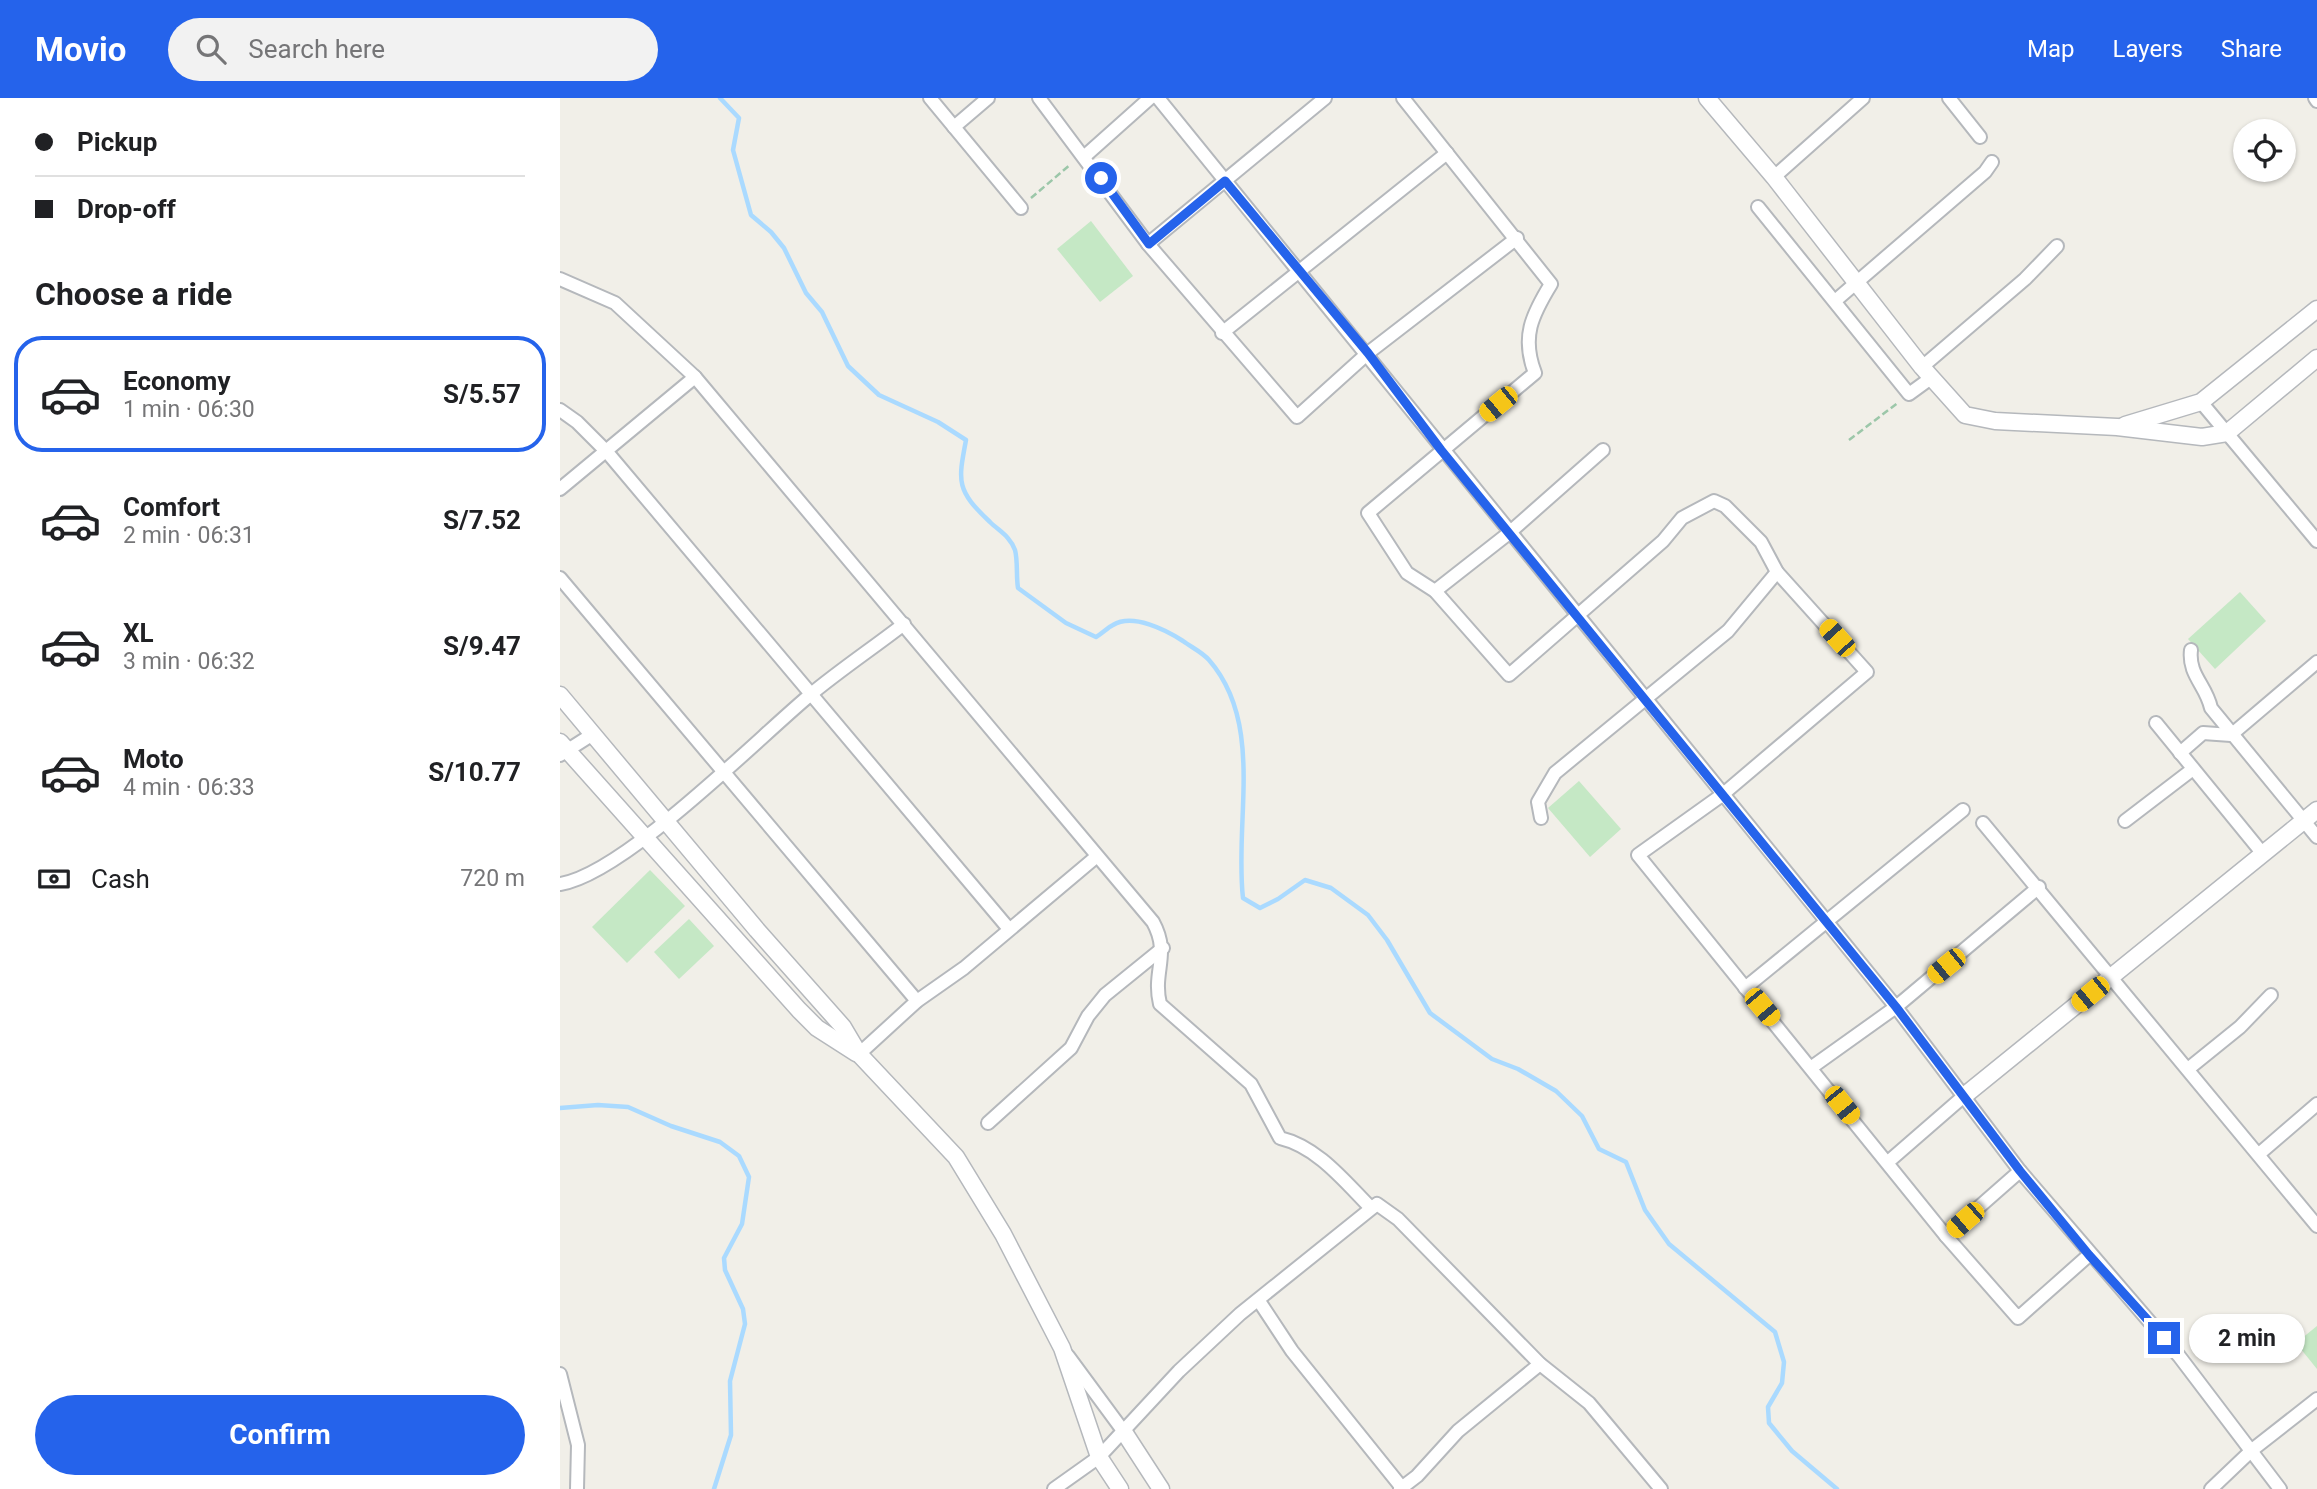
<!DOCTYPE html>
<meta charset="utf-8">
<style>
:root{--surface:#fff;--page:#f2f2f2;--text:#202124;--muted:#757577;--line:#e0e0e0;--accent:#2563eb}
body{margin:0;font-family:Roboto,sans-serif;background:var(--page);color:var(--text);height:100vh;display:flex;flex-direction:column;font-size:26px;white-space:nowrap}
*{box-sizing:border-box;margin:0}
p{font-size:23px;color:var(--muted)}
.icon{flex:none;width:38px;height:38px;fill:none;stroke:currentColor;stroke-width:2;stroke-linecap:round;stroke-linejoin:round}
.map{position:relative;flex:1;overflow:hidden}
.details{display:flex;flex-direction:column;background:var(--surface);width:560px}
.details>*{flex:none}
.hud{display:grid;align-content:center;height:154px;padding:0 35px;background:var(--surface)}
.controls{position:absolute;left:1673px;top:21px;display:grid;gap:14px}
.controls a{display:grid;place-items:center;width:63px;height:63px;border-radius:50%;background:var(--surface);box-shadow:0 2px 5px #0004;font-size:35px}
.end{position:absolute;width:32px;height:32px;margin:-16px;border:9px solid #2563eb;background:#fff;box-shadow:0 0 0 4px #fff}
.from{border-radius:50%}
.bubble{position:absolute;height:49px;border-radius:24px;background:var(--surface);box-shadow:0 2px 5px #0004;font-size:23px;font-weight:700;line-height:49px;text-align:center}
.car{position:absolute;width:21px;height:42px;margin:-21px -10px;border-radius:9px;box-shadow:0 0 5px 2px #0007;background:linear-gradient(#f5c518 24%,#345 0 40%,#f5c518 0 76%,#345 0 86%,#f5c518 0)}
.hud b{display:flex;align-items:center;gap:24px;height:66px;font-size:26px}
.hud b+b{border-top:2px solid var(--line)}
.hud i{width:18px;height:18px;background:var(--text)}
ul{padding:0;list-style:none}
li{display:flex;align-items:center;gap:21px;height:116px;margin:0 14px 10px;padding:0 21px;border:4px solid transparent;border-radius:28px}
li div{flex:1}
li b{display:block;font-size:26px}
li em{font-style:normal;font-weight:700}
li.active{border-color:var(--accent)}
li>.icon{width:63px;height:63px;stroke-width:1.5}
h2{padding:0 35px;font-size:32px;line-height:84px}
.pay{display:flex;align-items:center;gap:18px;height:77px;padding:0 35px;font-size:26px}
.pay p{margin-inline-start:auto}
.action{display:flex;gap:14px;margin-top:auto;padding:14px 35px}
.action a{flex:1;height:80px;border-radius:42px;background:var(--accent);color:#fff;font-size:28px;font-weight:700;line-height:80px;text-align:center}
header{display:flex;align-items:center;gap:42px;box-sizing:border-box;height:98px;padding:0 35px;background:var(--accent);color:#fff}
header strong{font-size:33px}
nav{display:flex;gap:38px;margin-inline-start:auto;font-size:24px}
.search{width:490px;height:63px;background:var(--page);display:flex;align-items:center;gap:18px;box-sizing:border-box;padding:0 24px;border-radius:38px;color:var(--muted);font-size:26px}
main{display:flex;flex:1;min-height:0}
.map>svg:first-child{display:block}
</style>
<header>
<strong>Movio</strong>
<div class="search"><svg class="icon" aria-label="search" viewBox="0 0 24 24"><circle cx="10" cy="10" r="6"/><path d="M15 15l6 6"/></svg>Search here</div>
<nav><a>Map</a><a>Layers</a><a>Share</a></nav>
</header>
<main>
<section class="details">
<div class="hud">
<b><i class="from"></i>Pickup</b>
<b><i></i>Drop-off</b>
</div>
<h2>Choose a ride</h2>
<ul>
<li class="active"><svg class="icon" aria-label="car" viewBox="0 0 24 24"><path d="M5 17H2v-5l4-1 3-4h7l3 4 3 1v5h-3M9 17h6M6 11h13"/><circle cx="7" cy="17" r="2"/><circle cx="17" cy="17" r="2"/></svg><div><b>Economy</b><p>1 min · 06:30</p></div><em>S/5.57</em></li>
<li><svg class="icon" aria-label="car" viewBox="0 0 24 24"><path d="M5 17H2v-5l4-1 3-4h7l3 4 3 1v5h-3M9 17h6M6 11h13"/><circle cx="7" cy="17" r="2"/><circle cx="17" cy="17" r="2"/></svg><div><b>Comfort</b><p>2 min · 06:31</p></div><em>S/7.52</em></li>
<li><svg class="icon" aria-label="car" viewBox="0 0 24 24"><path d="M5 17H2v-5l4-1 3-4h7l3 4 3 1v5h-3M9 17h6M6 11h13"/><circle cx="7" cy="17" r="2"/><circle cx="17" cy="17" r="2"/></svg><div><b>XL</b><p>3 min · 06:32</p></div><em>S/9.47</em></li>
<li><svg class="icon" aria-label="car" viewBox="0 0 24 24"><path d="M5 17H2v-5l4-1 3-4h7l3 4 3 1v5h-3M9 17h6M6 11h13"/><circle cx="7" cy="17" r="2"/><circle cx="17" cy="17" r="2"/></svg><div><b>Moto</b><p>4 min · 06:33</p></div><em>S/10.77</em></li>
</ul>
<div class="pay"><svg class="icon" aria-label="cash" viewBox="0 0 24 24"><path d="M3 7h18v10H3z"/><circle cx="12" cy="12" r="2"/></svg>Cash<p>720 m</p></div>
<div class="action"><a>Confirm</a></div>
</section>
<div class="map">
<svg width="1757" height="1391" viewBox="0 0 1757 1391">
<rect width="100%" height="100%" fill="#f1efe8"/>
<g fill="#c5e8c5">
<path d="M531 123 573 178 540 204 497 151Z"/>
<path d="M1680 494 1706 523 1655 571 1628 541Z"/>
<path d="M1019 683 1061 731 1030 759 988 710Z"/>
<path d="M90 772 125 808 67 865 32 829Z"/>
<path d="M129 821 154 848 119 881 94 854Z"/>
<path d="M1757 1228V1271L1736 1245Z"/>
</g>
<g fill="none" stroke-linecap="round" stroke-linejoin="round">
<g stroke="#aadaff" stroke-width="4.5">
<path d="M160 0 179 20 173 52 191 117 211 134 224 150 246 195 262 214 288 268 319 297 378 324 406 342C398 384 396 392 430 424 439 433 450 438 455 452 458 463 456 478 458 490L506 525 536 539C543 535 547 530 553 527 573 515 606 532 623 543 631 549 642 554 649 562 705 626 674 723 683 800L700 810 718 801 745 782 771 790 808 817 827 842 870 915 932 961 958 971 996 993 1022 1018 1039 1051 1066 1064 1085 1112 1109 1146 1215 1234 1224 1264 1222 1285 1208 1309 1209 1325 1232 1353 1277 1391"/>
<path d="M0 1010 38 1007 68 1009 111 1028 160 1044 179 1058 189 1079 182 1126 164 1160 165 1172 183 1211 185 1226 170 1283 171 1337 154 1391"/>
</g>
<g stroke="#b5b8bc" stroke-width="16">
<g id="minor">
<path d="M370 0 461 110"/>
<path d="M479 0 588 146 737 319 808 255 957 140"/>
<path d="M598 0 1336 909 1460 1073 1619 1258 1720 1391"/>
<path d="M843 0 991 186C972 217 961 239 975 275L808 415 847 475 875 493 949 577 1103 443 1122 420 1154 403 1165 408 1201 444 1217 474 1307 574 1162 697 1078 757 1386 1138 1458 1220 1529 1157"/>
<path d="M1389 0 1420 39"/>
<path d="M1755 0 1757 3"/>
<path d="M394 29 428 0"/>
<path d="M525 58 590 0"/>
<path d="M1214 79 1303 0"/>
<path d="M1198 109 1349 296 1371 280"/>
<path d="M588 146 765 0"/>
<path d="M0 181 55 205 135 279 593 824C611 857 592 873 600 906L691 986 720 1040C758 1049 785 1084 811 1110"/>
<path d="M1275 203 1425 74 1432 64"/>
<path d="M662 235 887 55"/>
<path d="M1362 269 1465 181 1497 148"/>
<path d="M1641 304 1757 443"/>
<path d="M0 312 17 324 47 354 449 831"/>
<path d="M0 391 135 279"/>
<path d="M0 480 357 903"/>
<path d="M875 493 949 435 1043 352"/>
<path d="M1631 552C1628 577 1646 587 1651 610L1757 739"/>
<path d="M1596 625 1703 756"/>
<path d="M1620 655 1643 635 1671 637 1757 564"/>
<path d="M0 657 33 636"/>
<path d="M981 720 978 704 995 675 1168 533 1217 474"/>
<path d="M1565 723 1633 671"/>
<path d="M1423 725 1757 1128"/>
<path d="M0 786C64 776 196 642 250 597 280 572 313 550 344 526"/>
<path d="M1185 890 1403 712"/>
<path d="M299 956 357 903 404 870 536 759"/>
<path d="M1252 969 1336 909 1479 789"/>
<path d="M1628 971 1680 929 1711 897"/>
<path d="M428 1025 511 950 528 918 545 897 603 850"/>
<path d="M1699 1056 1757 1006"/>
<path d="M1328 1064 1404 998"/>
<path d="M1386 1138 1460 1073"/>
<path d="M699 1203 732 1253 843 1391"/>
<path d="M508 1258 564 1334"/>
<path d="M0 1276 18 1347 17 1391"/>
<path d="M494 1391 539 1359 619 1273 680 1216 817 1106 838 1121 980 1266 1029 1305 1101 1391"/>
<path d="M840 1391 857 1378 898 1333 980 1266"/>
<path d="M1651 1391 1692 1352 1757 1301"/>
</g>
</g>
<g stroke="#b5b8bc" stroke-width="19">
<g id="tertiary">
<path d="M1147 0 1214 79 1362 269 1405 317 1435 323 1557 329 1642 339 1667 335 1757 260"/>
<path d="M1565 327 1641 304 1757 211"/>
<path d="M0 597 197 832 283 929 299 956 396 1059 443 1136 502 1250 539 1359 560 1391"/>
<path d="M0 644 239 912 257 930 296 955"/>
<path d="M1404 998 1757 712"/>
<path d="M564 1334 601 1391"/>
</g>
</g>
<g stroke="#9cc7a9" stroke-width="2.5" stroke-dasharray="7 3.5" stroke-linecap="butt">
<path d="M471 100 511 66"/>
<path d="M1289 342 1339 304"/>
</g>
<use href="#minor" stroke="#fff" stroke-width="12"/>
<use href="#tertiary" stroke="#fff" stroke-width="16"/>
</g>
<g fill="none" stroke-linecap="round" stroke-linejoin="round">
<path stroke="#2563eb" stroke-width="9" d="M541 80 589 146 665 83 808 255 881 352 1336 909 1460 1073 1529 1157 1604 1240"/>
</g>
</svg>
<div class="controls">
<a><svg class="icon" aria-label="locate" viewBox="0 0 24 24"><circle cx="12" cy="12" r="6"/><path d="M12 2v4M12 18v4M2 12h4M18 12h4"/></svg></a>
</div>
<i class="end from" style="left:541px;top:80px"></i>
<i class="end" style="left:1604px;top:1240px"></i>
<div class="bubble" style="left:1629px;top:1216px;width:116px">2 min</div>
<i class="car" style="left:938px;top:306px;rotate:231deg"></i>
<i class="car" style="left:1277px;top:540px;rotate:318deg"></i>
<i class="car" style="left:1386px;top:868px;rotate:231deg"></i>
<i class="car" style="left:1530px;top:896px;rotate:231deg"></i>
<i class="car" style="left:1202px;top:909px;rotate:140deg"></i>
<i class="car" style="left:1282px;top:1007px;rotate:141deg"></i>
<i class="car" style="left:1405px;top:1122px;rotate:229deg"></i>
</div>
</main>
